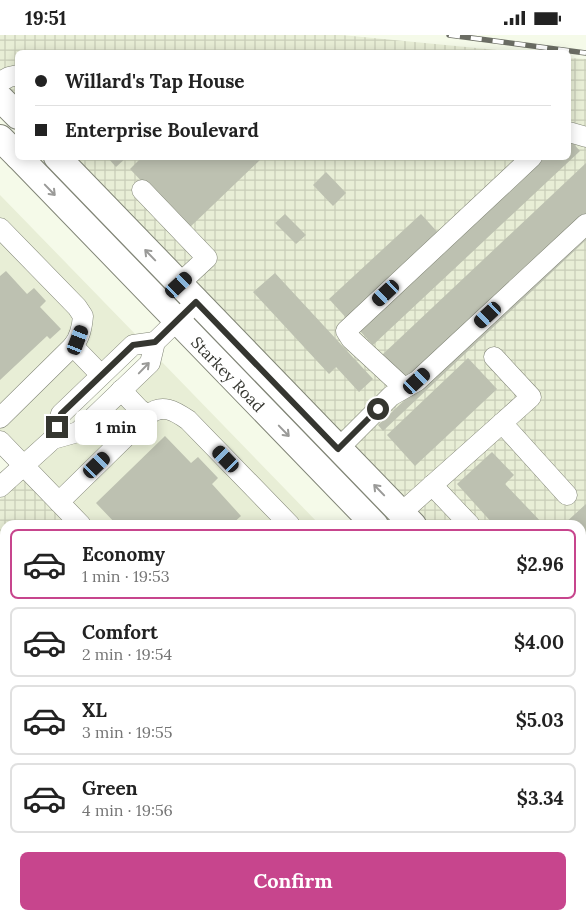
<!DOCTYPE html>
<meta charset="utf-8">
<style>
:root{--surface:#fff;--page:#f6f6f6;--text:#222;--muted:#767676;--line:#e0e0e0;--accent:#c7458d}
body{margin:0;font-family:Lora,serif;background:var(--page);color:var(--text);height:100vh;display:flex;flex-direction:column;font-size:19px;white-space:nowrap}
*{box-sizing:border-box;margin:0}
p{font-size:16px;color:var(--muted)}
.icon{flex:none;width:28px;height:28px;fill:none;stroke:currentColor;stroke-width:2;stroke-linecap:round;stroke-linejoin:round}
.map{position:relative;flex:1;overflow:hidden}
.side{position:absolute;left:0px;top:485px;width:586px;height:400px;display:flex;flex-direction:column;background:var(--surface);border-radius:15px 15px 0 0;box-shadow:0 2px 12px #0003}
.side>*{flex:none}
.top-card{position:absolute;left:15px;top:15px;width:556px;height:110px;border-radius:8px;box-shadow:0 2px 12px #0003;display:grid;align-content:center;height:110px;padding:0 20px;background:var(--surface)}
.end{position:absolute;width:22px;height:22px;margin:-11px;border:6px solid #353630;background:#fff;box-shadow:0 0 0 2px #fff}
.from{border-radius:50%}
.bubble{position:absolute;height:35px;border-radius:8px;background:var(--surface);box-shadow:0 2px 12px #0003;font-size:16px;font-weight:800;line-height:35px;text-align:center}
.car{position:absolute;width:15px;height:30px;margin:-15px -8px;border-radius:6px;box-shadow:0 0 4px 1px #0007;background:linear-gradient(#222 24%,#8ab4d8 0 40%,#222 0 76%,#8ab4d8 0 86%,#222 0)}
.top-card b{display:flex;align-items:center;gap:18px;height:48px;font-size:19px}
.top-card b+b{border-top:1px solid var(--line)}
.top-card i{width:12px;height:12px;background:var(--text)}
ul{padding:9px 0 0;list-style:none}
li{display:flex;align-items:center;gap:15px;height:70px;margin:0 10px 8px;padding:0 10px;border:2px solid var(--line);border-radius:8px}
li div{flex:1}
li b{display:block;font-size:19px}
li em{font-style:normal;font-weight:800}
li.active{border-color:var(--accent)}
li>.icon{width:45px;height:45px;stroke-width:1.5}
.button{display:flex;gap:10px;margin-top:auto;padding:10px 20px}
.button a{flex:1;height:58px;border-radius:8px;background:var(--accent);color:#fff;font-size:20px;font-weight:800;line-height:58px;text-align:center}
.status{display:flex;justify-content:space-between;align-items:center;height:35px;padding:0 25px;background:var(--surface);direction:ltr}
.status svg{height:14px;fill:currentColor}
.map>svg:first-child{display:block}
</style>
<div class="status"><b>19:51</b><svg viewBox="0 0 49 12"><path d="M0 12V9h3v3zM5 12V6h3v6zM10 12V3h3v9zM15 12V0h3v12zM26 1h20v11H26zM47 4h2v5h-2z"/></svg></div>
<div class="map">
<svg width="586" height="885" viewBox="0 0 586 885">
<defs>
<pattern id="industrial-grid" width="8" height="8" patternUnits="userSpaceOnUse" patternTransform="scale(1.25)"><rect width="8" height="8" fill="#e8eed6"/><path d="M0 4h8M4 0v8" fill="none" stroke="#c8cdb8"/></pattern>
</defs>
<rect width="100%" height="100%" fill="#f5fae9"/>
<g fill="#e8eed6">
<path d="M0 160 137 301 46 397 42 399 43 401 20 422 0 403Z"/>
<path d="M159 324 320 490H88L32 435 55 414 58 415 59 411Z"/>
<path d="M581 758 586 763V885H485L480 880H581Z"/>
</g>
<g fill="url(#industrial-grid)">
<path d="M0 0H342L518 17 18 18 17 61 0 43Z"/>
<path d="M569 23 586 24V603L581 607V490H427L76 123 569 122Z"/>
<path d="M32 435 88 490H5V880H291L286 885H0V464Z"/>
</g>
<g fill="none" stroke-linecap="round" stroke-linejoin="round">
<g stroke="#869260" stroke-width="4.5">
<path d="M581 873 586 865"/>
<path d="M574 885 577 880"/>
</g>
</g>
<g fill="#bdc1b1">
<path d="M569 104 580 116 373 310 359 295 542 122H569Z"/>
<path d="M107 122H127L116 132Z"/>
<path d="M142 122H263L187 195 130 134Z"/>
<path d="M586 128V179L407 347 382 320Z"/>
<path d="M326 137 346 158 333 171 313 150Z"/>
<path d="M285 179 306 200 296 209 275 188Z"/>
<path d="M421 179 441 201 349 286 329 264Z"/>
<path d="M586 195V205L383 396 378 390Z"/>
<path d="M6 236 27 259 34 253 46 266 40 272 61 294 50 304 47 301 0 345V241Z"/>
<path d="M275 238 373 344 359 357 336 332 329 339 253 257Z"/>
<path d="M468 323 497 354 415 431 387 400Z"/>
<path d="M165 401 191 428 198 422 218 443 212 449 241 481 231 490H117L96 468Z"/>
<path d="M492 417 514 440 505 449 544 490H494L457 449Z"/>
<path d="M586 469V521L581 526V490H563Z"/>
<path d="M0 632 5 637V691L0 695Z"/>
<path d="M0 763 5 768V795L0 799Z"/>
<path d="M5 847V880H15L9 885H0V851Z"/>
<path d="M37 880H111L114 884 112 885H38L40 883Z"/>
<path d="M144 880H203L208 885H149Z"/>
</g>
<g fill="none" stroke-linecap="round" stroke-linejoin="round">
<g stroke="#818576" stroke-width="21">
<g id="minor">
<path d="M0 47 9 42 18 40"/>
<path d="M569 97 586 102"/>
<path d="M142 155 207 223 179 249"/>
<path d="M0 193 77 272 83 281C82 293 80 302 73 311L101 340"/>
<path d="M494 322 531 362 502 388"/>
<path d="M404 353 351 304 346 296 532 122"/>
<path d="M121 355 139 374 148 380C162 368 175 376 188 385L290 490"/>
<path d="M0 383 73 311"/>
<path d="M53 404 61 379 133 310 155 307"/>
<path d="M0 406 81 490"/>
<path d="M338 414 391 361 417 346 586 189"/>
<path d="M432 450 470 490"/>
<path d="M0 452 53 404 78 397 150 328 155 307 187 276"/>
<path d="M59 467 148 380"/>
<path d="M401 478 502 388 567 460"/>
<path d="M0 523 5 518"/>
<path d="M0 575 5 580"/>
<path d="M581 575 586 568"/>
<path d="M581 620 586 615"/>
<path d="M0 625 5 630"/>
<path d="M581 774 586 805"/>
<path d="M581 827 586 810"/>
<path d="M0 841 5 837"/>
<path d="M241 880 246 885"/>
<path d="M299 885 304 880"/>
</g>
</g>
<g stroke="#818576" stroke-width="28">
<g id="major">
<path d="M0 63 18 81"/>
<path d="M0 103 18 121"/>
<path d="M19 122 375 490"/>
<path d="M57 122 413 490"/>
<path d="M581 664 586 669"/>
<path d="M581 702 586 707"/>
</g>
</g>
<use href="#minor" stroke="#fff" stroke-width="20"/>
<use href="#major" stroke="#fff" stroke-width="26"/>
<g stroke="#6b6d64" stroke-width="5.5">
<path id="rail" d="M449 0 586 18"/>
</g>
<use href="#rail" stroke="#fff" stroke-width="4" stroke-dasharray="11" stroke-linecap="butt"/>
</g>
<defs><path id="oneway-shaft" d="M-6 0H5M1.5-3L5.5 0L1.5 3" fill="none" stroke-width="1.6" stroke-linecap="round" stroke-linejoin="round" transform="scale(1.25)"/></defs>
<g stroke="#9a9a98">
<use href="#oneway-shaft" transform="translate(50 155) rotate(46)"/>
<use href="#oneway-shaft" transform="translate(150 220) rotate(-134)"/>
<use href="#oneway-shaft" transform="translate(144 333) rotate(-46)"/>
<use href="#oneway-shaft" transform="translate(284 396) rotate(46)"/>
<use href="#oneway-shaft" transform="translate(379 455) rotate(-134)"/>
</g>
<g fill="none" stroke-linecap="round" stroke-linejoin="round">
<path stroke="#353630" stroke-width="6" d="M57 392 61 379 133 310 155 307 196 267 338 414 378 374"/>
</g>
<g text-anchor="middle" stroke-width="4" stroke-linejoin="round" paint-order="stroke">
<g font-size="16" fill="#353630" stroke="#fff">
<text transform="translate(228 339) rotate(46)" y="6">Starkey Road</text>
</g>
</g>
</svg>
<i class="end from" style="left:378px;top:374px"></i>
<i class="end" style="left:57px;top:392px"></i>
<div class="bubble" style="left:75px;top:375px;width:82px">1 min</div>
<i class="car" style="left:179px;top:250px;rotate:47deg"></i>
<i class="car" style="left:386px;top:258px;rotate:227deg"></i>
<i class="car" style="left:488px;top:280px;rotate:227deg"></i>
<i class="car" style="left:78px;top:305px;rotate:21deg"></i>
<i class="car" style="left:417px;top:346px;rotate:47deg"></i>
<i class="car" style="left:226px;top:424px;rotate:316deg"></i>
<i class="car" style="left:97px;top:430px;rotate:46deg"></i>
<div class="top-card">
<b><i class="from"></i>Willard's Tap House</b>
<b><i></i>Enterprise Boulevard</b>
</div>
<section class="side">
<ul>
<li class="active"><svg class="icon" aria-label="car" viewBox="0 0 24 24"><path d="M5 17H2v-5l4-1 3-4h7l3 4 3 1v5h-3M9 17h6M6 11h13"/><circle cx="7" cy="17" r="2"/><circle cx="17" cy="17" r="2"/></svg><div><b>Economy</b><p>1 min · 19:53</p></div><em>$2.96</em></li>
<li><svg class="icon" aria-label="car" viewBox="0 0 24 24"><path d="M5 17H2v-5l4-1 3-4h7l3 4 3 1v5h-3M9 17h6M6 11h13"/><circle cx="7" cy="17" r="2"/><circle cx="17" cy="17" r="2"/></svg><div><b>Comfort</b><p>2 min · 19:54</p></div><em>$4.00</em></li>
<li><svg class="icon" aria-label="car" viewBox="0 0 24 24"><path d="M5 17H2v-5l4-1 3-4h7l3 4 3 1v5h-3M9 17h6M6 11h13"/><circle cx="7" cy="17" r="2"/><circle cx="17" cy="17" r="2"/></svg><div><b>XL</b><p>3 min · 19:55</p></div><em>$5.03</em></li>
<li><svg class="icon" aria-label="car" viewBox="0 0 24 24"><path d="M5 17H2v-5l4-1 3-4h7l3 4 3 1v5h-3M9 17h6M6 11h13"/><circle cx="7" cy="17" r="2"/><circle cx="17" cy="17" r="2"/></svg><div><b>Green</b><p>4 min · 19:56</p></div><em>$3.34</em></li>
</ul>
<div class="button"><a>Confirm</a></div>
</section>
</div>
